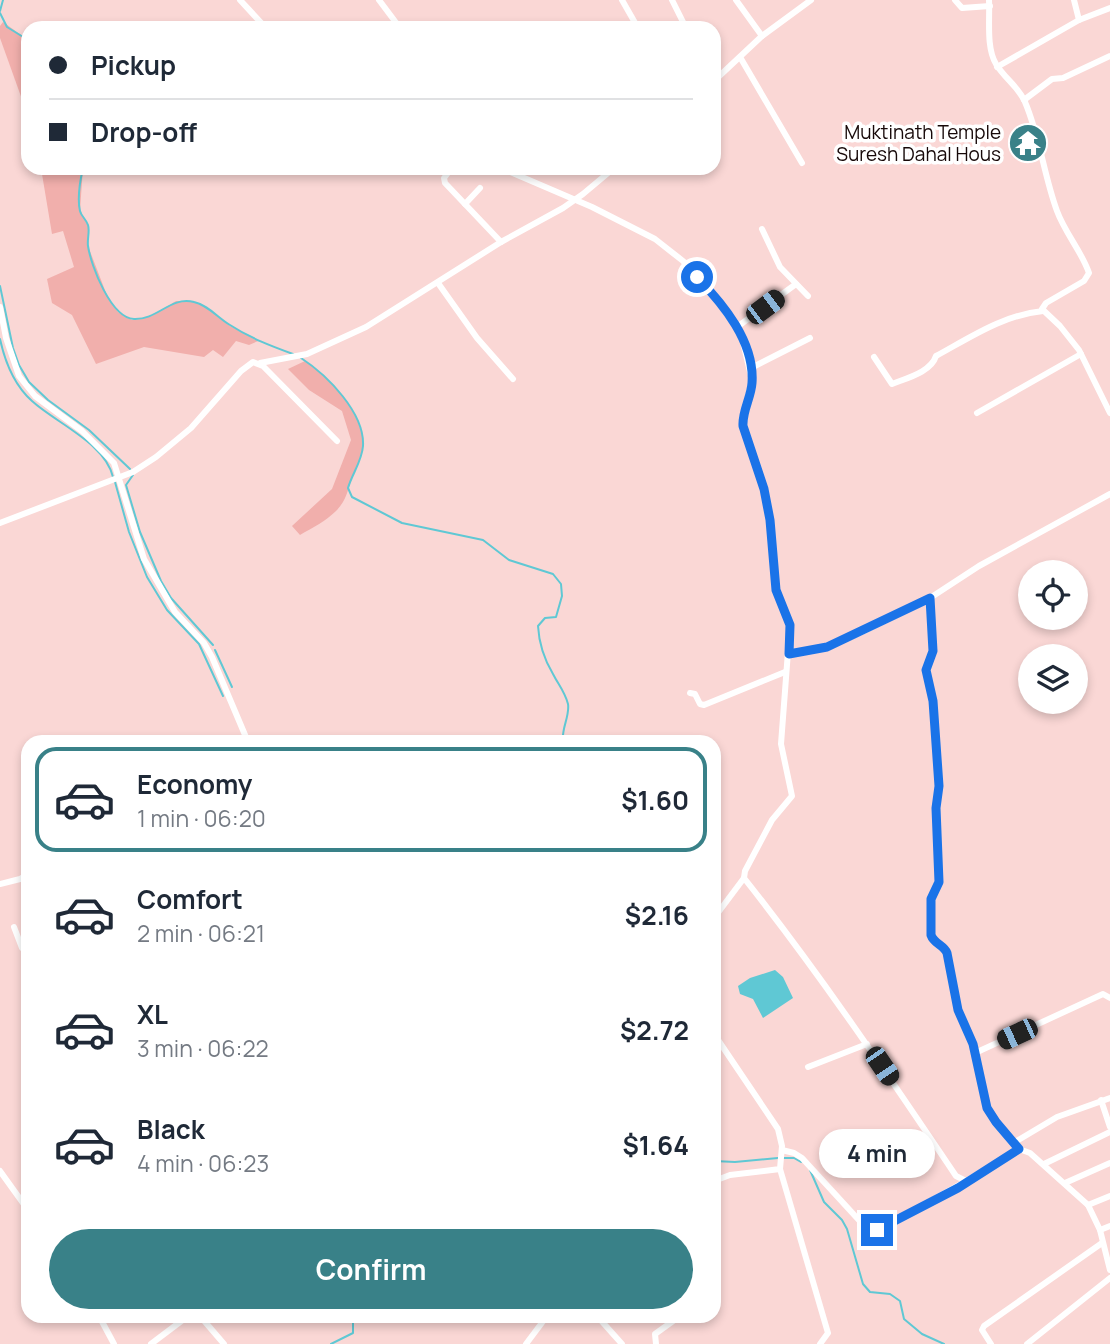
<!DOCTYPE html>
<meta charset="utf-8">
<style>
:root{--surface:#fff;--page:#f2f2f3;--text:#1f2937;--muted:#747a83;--line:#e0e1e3;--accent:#398188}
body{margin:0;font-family:Manrope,sans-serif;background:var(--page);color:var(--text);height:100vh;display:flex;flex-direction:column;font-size:26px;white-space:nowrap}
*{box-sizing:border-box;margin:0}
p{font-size:23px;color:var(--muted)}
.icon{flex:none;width:38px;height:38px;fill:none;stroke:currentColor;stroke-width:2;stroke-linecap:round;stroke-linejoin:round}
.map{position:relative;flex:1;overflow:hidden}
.drawer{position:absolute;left:21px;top:735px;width:700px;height:588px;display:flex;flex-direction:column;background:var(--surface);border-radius:21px;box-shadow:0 4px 10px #0003}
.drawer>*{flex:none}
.top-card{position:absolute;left:21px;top:21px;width:700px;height:154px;border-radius:21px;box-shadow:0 4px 10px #0003;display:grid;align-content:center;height:154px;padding:0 28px;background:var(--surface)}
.controls{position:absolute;left:1018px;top:560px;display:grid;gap:14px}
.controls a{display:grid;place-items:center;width:70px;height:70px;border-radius:50%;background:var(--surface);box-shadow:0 4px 10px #0003;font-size:35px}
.end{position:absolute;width:32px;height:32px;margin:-16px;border:9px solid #1a73e8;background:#fff;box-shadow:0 0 0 4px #fff}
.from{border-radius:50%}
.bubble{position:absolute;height:49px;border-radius:24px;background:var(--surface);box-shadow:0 4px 10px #0003;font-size:23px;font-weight:700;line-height:49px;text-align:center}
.car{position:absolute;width:21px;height:42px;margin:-21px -10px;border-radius:9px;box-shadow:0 0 5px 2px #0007;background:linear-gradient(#222 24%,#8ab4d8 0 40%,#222 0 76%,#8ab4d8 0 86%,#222 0)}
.top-card b{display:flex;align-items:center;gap:24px;height:66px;font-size:26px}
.top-card b+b{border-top:2px solid var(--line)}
.top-card i{width:18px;height:18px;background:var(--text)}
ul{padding:12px 0 0;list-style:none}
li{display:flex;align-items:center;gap:21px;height:105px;margin:0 14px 10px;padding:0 14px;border:4px solid transparent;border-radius:21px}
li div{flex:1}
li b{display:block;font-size:26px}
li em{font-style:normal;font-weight:700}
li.current{border-color:var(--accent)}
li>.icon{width:63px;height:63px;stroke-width:1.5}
.primary-button{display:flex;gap:14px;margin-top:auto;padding:14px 28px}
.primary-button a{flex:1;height:80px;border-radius:42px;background:var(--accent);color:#fff;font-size:28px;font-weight:700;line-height:80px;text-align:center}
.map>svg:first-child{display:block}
</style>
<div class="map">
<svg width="1110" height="1344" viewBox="0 0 1110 1344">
<rect width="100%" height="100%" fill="#fad7d5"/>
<g fill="#f1afac">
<path d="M3 22 28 40V116L0 38V26Z"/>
<path d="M41 168H83L80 210 89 228 88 246 108 298 118 312 132 320 141 319 153 315 176 301H193L205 306 230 326 258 341 249 345 236 341 223 357 213 350 204 357 144 347 96 364 72 315 52 303 47 279 74 267 63 231 52 234Z"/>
<path d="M305 361C330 378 361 411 363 442 364 455 356 467 352 478 347 491 347 500 336 511 326 521 312 528 300 535L292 526 332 489 351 440 342 411 309 390 288 369Z"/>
</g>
<path fill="#5fc8d4" d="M775 970 783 977 793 998 763 1018 753 999 740 994 738 986 750 978Z"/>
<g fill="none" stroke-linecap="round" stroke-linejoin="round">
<g stroke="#5fc8d4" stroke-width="2">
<path d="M0 11 3 0"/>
<path d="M0 13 7 27 28 40"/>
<path d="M83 168C80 181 77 198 80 211 81 216 86 219 88 225 90 231 87 239 88 246 91 266 111 318 134 319 158 320 170 296 194 302 208 305 218 318 230 325 250 338 271 346 293 354"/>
<path d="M0 286 13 348 19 365 29 382 48 400 89 430 130 469"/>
<path d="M0 339C5 362 14 385 32 401 56 423 105 443 113 477"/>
<path d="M301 358C327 375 365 413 363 446 362 461 352 474 348 488L352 497 402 523 483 540 509 560 553 574 561 584 562 596 556 617 545 618 538 626C539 644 544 659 553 674 558 684 565 692 568 704 570 716 561 729 563 742"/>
<path d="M133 475 126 485 140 532 161 581 171 598 213 645"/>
<path d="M115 482 129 532 147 577 167 610 199 644 223 696"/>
<path d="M215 650 232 687"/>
<path d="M783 1158H794L801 1162"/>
<path d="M714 1161 735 1162 778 1158"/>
<path d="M810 1170 824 1202 842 1220 847 1229 863 1284 870 1292 890 1294 900 1301 904 1319 922 1334 944 1344"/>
<path d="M331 1344 353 1333V1316"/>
</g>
<g stroke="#fff" stroke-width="6">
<path d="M240 0 266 28"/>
<path d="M379 0 400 28"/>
<path d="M622 0 638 28"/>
<path d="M672 0 686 28"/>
<path d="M736 0 762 36"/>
<path d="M955 0 962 8 990 6"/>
<path d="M989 0C990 19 986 48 996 64 1004 78 1019 87 1025 102 1040 137 1044 176 1057 211 1065 233 1082 252 1089 273L1084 281 1046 303 1042 309 1060 326 1079 350 1110 413"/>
<path d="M1074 0 1079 20"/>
<path d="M740 57 802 163"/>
<path d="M997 67 1079 20 1110 8"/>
<path d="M714 81 762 36 811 0"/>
<path d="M1024 100 1052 79 1063 78 1110 56"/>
<path d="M452 168 444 178 445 183 501 242"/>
<path d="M501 168 592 207 655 239 683 261 711 292 741 334 752 380 743 418V427L764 489 770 520 776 590 790 625 781 744 792 796 772 820 745 871 744 878C820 974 888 1075 956 1176L966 1181 1019 1149 1030 1153 1088 1205 1100 1230 1110 1270"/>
<path d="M465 204 480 188"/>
<path d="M762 229 780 267 808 296"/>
<path d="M438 283 477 338 513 379"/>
<path d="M0 307 6 338 19 376 35 396 82 431 114 463 144 559 175 612 204 643 212 657 248 742"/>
<path d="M737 327 796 284"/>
<path d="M874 357 892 384C907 378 931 372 936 356 971 337 1003 315 1043 311"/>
<path d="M260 363 307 354 366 327 501 242 563 208 583 194 614 168"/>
<path d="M751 368 810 338"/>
<path d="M977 413 1081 354"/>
<path d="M0 523 133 472 156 457 191 428 241 371 253 362 263 366 337 441"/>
<path d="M930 598 933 651 925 670 933 701 939 786 936 808 939 882 931 899V935C934 944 944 945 947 953L958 1010 973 1044 987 1108 996 1122 1019 1149"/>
<path d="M789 654 827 647 864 631 930 598 979 566 1110 494"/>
<path d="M690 693 695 694 700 704 704 705 785 672"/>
<path d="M0 884 20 879 28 874"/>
<path d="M714 918 744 878"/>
<path d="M14 927 22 948 28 947"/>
<path d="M714 1034 778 1129 782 1146 780 1169 730 1175 714 1181"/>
<path d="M975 1053 1103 994 1110 998"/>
<path d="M808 1067 867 1044"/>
<path d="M1101 1100 1110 1127"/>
<path d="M1015 1142 1057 1117 1110 1098"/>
<path d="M782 1150 794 1153 802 1158 868 1230 884 1227 966 1181"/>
<path d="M1044 1164 1110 1132"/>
<path d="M780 1169 828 1333 820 1344"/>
<path d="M0 1171 28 1210"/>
<path d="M1065 1183 1110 1163"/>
<path d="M1088 1205 1110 1196"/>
<path d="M1100 1230 1110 1226"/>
<path d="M99 1316 114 1344"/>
<path d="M200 1316 224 1344"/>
<path d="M597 1316 622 1344"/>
<path d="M151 1344 188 1316"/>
<path d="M526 1344 547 1316"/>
<path d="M656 1344 655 1334 680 1316"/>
<path d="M991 1344 982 1330 984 1326 1102 1243"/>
<path d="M1027 1344 1110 1278"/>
</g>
</g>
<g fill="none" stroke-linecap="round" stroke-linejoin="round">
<path stroke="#1a73e8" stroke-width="9" d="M697 277C723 304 755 342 752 383 751 398 742 411 743 426L764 489 770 520 776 590 790 625 789 654 827 647 930 598 933 651 926 670 933 701 939 786 936 808 939 882 931 899V935C934 944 944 945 947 953L958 1010 973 1044 987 1108 996 1122 1019 1149 958 1188 877 1230"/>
</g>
<defs>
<g id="temple-disc" transform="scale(2.0125)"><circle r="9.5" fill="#398188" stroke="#fff"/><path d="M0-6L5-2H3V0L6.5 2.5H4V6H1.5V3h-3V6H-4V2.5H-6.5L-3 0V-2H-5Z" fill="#fff"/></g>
</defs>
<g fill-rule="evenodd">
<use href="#temple-disc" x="1028" y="143"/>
</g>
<g text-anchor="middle" stroke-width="7" stroke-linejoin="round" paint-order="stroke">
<g font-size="19" fill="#160808" stroke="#fff" text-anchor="end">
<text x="1001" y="139">Muktinath Temple<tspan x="1001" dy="22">Suresh Dahal Hous</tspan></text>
</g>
</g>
</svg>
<div class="controls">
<a><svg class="icon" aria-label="locate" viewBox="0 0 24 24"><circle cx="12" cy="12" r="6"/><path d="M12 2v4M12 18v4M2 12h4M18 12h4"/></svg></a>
<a><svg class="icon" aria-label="layers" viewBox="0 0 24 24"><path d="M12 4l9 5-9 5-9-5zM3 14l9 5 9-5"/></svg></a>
</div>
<i class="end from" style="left:697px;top:277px"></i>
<i class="end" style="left:877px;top:1230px"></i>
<div class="bubble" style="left:819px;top:1129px;width:116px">4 min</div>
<i class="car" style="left:765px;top:307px;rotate:53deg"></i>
<i class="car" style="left:1017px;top:1034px;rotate:245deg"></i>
<i class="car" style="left:882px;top:1066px;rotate:146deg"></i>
<div class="top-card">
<b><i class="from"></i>Pickup</b>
<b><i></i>Drop-off</b>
</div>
<section class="drawer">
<ul>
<li class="current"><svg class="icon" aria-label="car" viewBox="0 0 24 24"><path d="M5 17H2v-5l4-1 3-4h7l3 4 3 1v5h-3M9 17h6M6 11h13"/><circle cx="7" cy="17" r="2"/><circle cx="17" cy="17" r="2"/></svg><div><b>Economy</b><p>1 min · 06:20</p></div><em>$1.60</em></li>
<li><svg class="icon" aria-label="car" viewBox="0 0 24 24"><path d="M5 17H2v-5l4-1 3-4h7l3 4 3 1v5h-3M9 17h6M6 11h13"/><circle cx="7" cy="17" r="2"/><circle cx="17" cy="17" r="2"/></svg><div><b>Comfort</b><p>2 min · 06:21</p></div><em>$2.16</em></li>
<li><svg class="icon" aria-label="car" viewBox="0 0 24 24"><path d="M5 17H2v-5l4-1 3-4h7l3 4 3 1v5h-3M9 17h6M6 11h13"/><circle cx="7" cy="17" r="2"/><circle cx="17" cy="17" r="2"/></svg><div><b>XL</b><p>3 min · 06:22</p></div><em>$2.72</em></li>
<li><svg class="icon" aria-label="car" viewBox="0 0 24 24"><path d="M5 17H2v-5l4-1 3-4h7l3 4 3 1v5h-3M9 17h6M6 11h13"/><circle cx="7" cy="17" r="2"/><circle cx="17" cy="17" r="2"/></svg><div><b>Black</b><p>4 min · 06:23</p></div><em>$1.64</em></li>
</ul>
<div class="primary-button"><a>Confirm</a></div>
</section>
</div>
